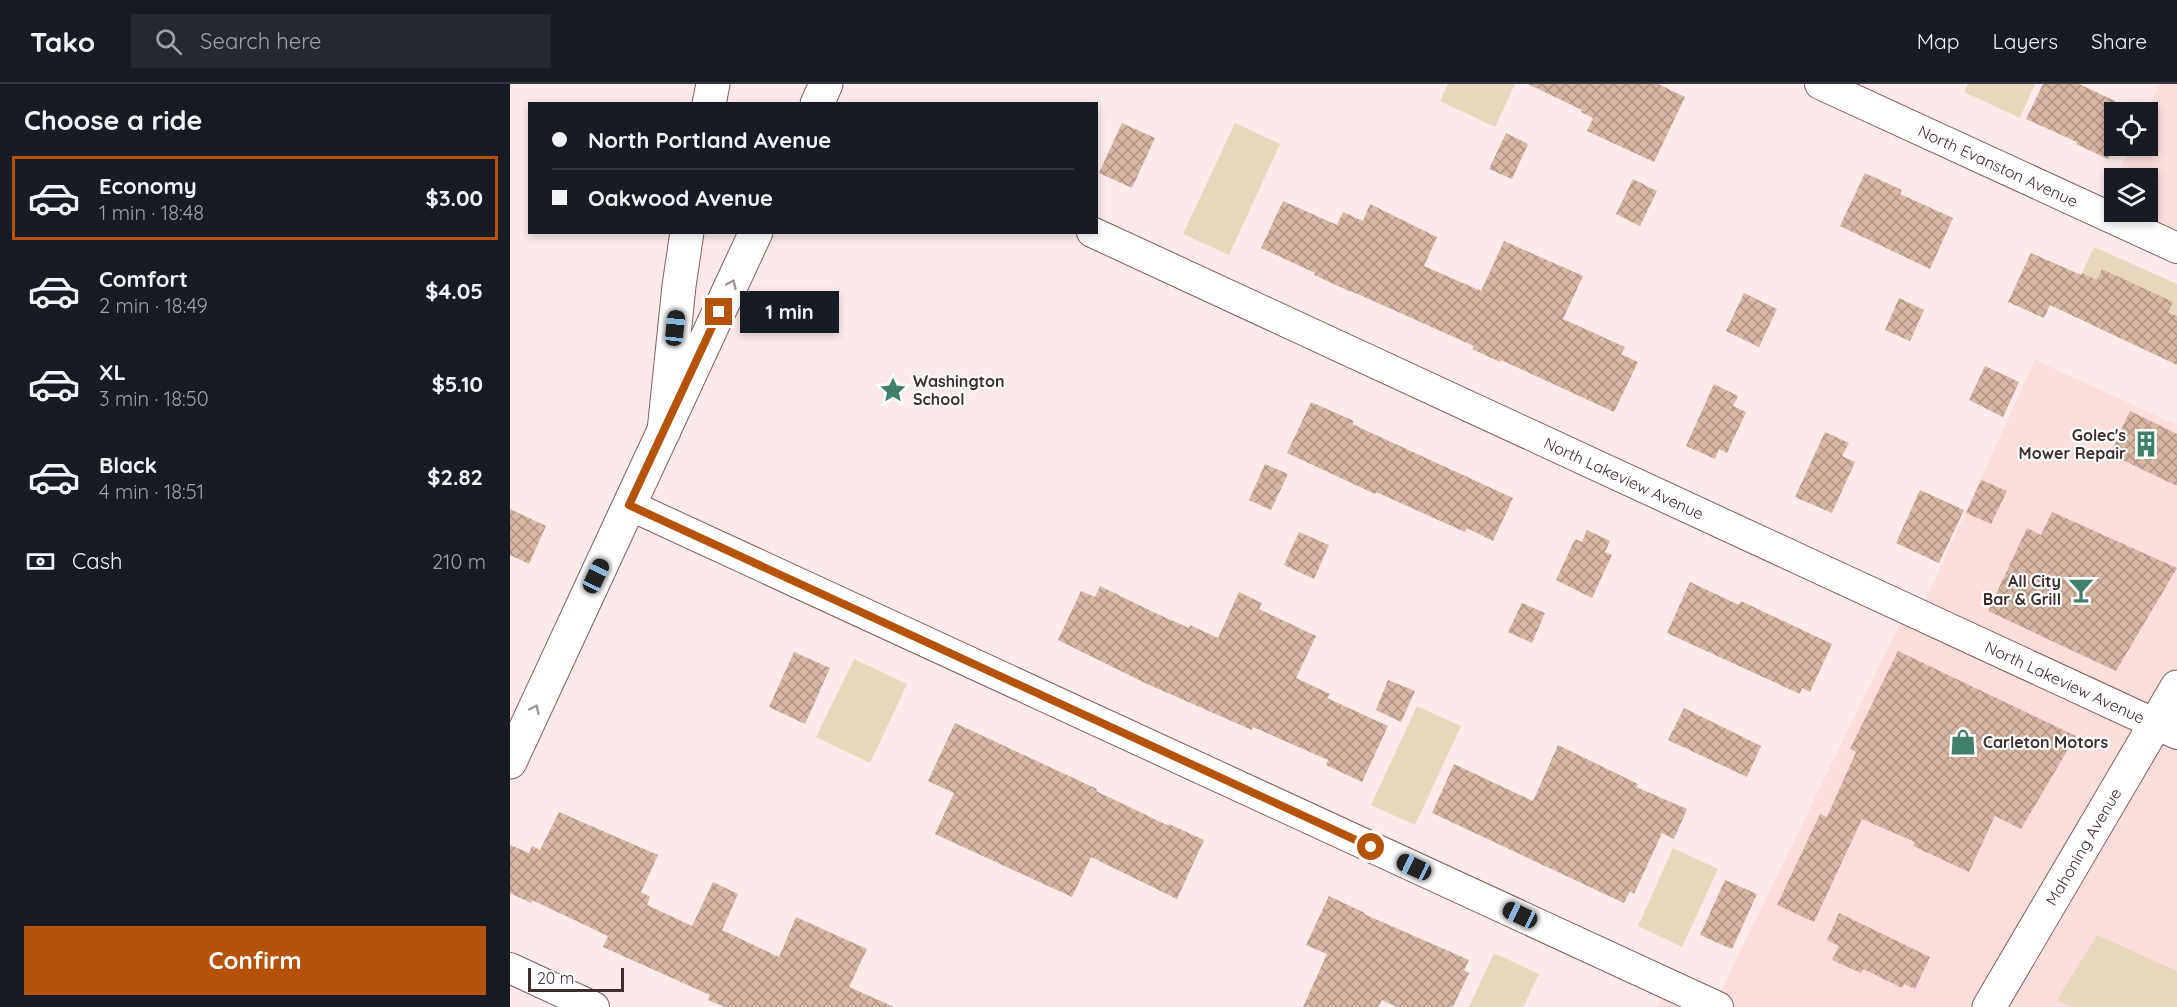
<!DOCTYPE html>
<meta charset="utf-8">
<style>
:root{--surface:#171b24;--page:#242831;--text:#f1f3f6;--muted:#9ea1a6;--line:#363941;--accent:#b45309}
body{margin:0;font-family:Quicksand,sans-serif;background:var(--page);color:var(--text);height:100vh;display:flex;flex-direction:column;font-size:22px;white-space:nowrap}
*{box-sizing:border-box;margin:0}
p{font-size:20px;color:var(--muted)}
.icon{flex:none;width:33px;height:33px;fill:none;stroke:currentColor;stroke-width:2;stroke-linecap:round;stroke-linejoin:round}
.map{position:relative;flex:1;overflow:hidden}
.sheet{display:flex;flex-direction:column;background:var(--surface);width:510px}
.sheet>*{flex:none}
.guide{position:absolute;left:18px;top:18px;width:570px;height:132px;border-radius:0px;box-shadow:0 3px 9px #0003;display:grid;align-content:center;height:132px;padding:0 24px;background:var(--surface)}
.tools{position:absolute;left:1594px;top:18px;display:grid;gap:12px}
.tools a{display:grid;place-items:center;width:54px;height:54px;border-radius:0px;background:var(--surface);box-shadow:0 3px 9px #0003;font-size:30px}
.scale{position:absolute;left:18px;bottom:15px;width:96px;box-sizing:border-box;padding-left:6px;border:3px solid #3d2d2d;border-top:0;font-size:16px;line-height:21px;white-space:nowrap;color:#3d2d2d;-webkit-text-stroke:4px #fff;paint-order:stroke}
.end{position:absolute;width:27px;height:27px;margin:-14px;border:8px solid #b45309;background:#fff;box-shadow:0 0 0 3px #fff}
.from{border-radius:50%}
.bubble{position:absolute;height:42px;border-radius:0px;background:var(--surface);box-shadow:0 3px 9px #0003;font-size:20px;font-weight:700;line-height:42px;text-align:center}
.car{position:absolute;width:18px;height:36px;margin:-18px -9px;border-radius:8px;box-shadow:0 0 4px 2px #0007;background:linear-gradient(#222 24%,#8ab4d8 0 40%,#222 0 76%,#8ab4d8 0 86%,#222 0)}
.guide b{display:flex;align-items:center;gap:21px;height:57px;font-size:22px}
.guide b+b{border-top:2px solid var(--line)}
.guide i{width:15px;height:15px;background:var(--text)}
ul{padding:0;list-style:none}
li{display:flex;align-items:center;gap:18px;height:84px;margin:0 12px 9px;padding:0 12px;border:3px solid transparent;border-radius:0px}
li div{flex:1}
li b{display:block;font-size:22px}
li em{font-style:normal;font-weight:700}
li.selected{border-color:var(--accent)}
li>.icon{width:54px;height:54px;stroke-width:1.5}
h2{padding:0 24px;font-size:27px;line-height:72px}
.pay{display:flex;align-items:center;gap:15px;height:66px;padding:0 24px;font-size:22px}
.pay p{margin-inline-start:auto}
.action{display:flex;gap:12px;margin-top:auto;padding:12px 24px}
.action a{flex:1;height:69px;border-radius:0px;background:var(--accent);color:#fff;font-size:24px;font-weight:700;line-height:69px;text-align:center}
header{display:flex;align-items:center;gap:36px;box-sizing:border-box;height:84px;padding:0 30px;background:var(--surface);border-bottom:2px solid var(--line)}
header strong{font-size:28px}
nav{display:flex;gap:33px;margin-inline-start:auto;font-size:21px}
.search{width:420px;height:54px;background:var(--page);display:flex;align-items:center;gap:15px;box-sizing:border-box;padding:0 21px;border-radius:0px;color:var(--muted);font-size:22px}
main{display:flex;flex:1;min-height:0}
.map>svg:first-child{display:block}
</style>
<header>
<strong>Tako</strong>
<div class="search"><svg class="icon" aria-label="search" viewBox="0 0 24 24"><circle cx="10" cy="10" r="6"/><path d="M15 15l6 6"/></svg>Search here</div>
<nav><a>Map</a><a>Layers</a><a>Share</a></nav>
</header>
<main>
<section class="sheet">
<h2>Choose a ride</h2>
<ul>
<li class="selected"><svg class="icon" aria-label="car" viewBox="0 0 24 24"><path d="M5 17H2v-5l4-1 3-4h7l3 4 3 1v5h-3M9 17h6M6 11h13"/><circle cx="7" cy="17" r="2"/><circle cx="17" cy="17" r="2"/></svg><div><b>Economy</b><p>1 min · 18:48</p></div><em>$3.00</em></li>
<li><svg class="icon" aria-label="car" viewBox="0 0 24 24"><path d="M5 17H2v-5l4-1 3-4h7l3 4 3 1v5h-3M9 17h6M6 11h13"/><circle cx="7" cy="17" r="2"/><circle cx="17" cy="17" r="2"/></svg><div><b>Comfort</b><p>2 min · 18:49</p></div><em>$4.05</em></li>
<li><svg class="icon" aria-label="car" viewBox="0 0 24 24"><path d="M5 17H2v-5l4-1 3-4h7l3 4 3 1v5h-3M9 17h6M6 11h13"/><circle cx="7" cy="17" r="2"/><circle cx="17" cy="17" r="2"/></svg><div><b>XL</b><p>3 min · 18:50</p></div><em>$5.10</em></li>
<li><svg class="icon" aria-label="car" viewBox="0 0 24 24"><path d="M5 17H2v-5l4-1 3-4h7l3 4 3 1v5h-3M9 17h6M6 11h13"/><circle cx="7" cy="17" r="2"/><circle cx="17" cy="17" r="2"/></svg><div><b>Black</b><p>4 min · 18:51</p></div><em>$2.82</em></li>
</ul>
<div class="pay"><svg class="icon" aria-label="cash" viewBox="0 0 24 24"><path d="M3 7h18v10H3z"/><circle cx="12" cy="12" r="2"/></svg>Cash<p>210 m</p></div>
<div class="action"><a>Confirm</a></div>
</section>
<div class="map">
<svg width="1667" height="923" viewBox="0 0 1667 923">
<defs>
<pattern id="building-cross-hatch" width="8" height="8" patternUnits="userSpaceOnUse" patternTransform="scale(1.5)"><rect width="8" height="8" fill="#d7b6a4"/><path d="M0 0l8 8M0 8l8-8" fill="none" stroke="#b09486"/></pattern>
</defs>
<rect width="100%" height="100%" fill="#fbeae9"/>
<g fill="#fbdddc">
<path d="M1650 0H1667V164L1591 129 1605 96V128H1638V94H1606L1621 62H1638L1636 28Z"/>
<path d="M1525 276 1667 341V923H1147L1158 900 1204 921 1397 525 1409 530Z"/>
</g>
<g fill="#e7d7bc">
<path d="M938 0H1005L985 43 930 17Z"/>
<path d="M1458 0H1525L1510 34 1454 8Z"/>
<path d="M725 39 770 60 719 171 673 150Z"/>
<path d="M1584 163 1667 200V232L1658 228 1607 192 1592 185 1587 196 1572 189Z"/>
<path d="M344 575 397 600 360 679 306 653Z"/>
<path d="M907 622 951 642 905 741 861 721Z"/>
<path d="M1163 764 1208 785 1172 863 1128 842Z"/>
<path d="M1587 851 1667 887V923H1562L1547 916Z"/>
<path d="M984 869 1029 890 1013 923H959Z"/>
</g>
<g fill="url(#building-cross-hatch)">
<path d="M1018 0H1148L1175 13 1144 78 1077 47 1083 34 1071 28 1072 26Z"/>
<path d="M1533 0H1569L1605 17V59L1598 75 1566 60 1567 58 1516 35Z"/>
<path d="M612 39 645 54 622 104 589 89Z"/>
<path d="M996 49 1018 60 1002 95 979 85Z"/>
<path d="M1355 89 1392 106 1390 110 1443 134 1420 185 1330 142Z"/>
<path d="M1123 95 1147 107 1130 142 1106 130Z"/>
<path d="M773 117 827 141 833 128 853 137 860 120 927 153 914 182 971 207 994 157 1073 192 1053 235 1115 263 1111 270 1128 278 1104 328 991 276 990 278 962 265 964 262 841 207V208L804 191 805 189 751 164Z"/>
<path d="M1521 169 1571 191 1572 189 1587 196 1592 185 1663 218 1658 228 1667 232V281L1540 221 1534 234 1498 218Z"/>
<path d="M1234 209 1267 225 1249 263 1216 247Z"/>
<path d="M1389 214 1414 226 1400 257 1375 246Z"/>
<path d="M1475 282 1509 298 1493 333 1459 316Z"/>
<path d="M1204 300 1228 312 1223 322 1236 328 1217 369 1209 365 1205 375 1176 362Z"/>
<path d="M801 318 844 337 842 340 1003 414 983 457 957 444 955 448 866 408 865 410 777 369Z"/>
<path d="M1620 327 1667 350V402L1600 370Z"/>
<path d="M1315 348 1339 359 1332 372 1345 378 1322 429 1285 413Z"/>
<path d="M755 380 778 390 761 426 739 416Z"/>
<path d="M1471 396 1497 407 1481 440 1456 429Z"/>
<path d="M1410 406 1454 426 1429 479 1386 459Z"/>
<path d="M0 425 36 442 19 480 0 471Z"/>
<path d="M1542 428 1667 484 1606 587 1478 527 1517 444 1531 451Z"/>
<path d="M1077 446 1100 457 1095 468 1102 471 1082 514 1046 496 1065 455 1072 458Z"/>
<path d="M789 448 819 461 804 495 774 481Z"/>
<path d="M1180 498 1229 521 1231 517 1322 560 1300 608 1292 604 1290 610 1157 549Z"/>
<path d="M590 502 643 528 679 544 680 541 708 554 729 508 752 519 749 525 806 552 786 594 820 610 817 614 878 642 852 698 816 681 818 676 743 643 742 646 635 599 548 556 571 507 585 513Z"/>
<path d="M1012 519 1035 529 1022 559 998 548Z"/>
<path d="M1388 567 1566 652 1511 745 1485 732 1459 788 1403 762 1405 758 1352 735 1304 838 1267 821 1310 730 1317 733 1346 668 1340 665Z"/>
<path d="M284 568 320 584 295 640 259 623Z"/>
<path d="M878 596 905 607 891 638 866 626Z"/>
<path d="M1174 624 1251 662 1237 693 1158 656Z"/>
<path d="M445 639 587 705 586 707 659 742V740L694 756 667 815 581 773 562 813 425 750 444 709 418 697Z"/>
<path d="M1048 661 1128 700 1126 703 1177 725 1164 755 1152 749 1124 810 1120 807 1114 819 922 729 944 680 1023 717Z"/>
<path d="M49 728 148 771 131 808 140 813 137 821 182 842 203 798 228 810 212 846 269 873 286 833 357 865 339 903 384 923H215L198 916 200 911 93 863 98 852 22 816 21 819 0 809V761L19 769 22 762 30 766Z"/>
<path d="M1215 796 1247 810 1222 865 1190 851Z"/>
<path d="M819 812 855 829 854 830 959 876 954 886 959 889 943 923H887L872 916 868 923H793L817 870 796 861Z"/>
<path d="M1329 829 1420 873 1405 905 1394 900 1392 904 1353 885 1351 889 1322 876 1329 862 1317 856Z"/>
</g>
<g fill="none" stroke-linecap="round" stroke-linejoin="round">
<g stroke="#805e5d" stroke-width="32">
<g id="street">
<path id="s1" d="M1310 0 1667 164"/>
<path id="s2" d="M582 148 1667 650"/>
<path d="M119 421 1208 923"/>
<path d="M0 884 84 923"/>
</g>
</g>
<g stroke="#805e5d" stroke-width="35">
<g id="secondary">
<path d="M307 20 316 0"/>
<path d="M0 678 246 148"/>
</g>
</g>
<g stroke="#805e5d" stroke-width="35">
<g id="primary">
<path id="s3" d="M1479 923 1667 603"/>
</g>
</g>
<g stroke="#805e5d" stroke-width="35">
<g id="highway">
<path d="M199 20 203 0"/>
<path d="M154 347 169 202 177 148"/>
</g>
</g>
<use href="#street" stroke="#fff" stroke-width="30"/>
<use href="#secondary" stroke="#fff" stroke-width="33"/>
<use href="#primary" stroke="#fff" stroke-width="33"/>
<use href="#highway" stroke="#fff" stroke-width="33"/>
</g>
<defs><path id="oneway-chevron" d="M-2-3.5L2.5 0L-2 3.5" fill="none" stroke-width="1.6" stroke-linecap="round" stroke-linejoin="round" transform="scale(1.5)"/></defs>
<g stroke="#9e9696">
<use href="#oneway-chevron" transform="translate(222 200) rotate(-65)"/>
<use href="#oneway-chevron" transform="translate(25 625) rotate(-65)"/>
</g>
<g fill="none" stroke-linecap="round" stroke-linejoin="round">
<path stroke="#b45309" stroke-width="8" d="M209 228 119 421 861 763"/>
</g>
<defs>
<g id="sight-bare" transform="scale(2.07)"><path d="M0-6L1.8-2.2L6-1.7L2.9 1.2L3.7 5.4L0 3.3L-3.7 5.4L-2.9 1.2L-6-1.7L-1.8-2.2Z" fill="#407f6c" stroke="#fff" stroke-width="2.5" paint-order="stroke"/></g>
<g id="building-bare" transform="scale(2.07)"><path d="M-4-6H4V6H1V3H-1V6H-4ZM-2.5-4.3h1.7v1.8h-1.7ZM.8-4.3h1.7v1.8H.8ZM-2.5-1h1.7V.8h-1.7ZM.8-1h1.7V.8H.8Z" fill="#407f6c" stroke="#fff" stroke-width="2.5" paint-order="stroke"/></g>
<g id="bar-bare" transform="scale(2.07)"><path d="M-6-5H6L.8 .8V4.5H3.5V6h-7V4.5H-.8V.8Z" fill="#407f6c" stroke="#fff" stroke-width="2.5" paint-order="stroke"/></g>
<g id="shop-bare" transform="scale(2.07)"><path d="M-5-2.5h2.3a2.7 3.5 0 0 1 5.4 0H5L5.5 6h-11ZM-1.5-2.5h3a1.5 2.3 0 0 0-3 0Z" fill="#407f6c" stroke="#fff" stroke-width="2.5" paint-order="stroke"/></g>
</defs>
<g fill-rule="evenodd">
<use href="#sight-bare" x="383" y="306"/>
<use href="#building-bare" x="1636" y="360"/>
<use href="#bar-bare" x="1571" y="506"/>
<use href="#shop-bare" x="1453" y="658"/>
</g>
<g text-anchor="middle" stroke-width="4.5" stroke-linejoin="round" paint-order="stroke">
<g font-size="16" fill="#3d2d2d" stroke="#fff">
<text dy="6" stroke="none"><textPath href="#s1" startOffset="196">North Evanston Avenue</textPath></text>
<text dy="6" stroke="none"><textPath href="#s2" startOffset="586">North Lakeview Avenue</textPath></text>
<text dy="6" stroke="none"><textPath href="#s2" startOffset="1072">North Lakeview Avenue</textPath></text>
<text dy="6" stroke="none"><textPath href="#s3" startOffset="186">Mahoning Avenue</textPath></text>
</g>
<g font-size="16" font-weight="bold" fill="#3d2d2d" stroke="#fff" text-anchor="start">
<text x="403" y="303">Washington<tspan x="403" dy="18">School</tspan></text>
<text x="1616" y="357" text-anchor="end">Golec's<tspan x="1616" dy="18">Mower Repair</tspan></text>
<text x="1551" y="503" text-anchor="end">All City<tspan x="1551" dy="18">Bar &amp; Grill</tspan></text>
<text x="1473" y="664">Carleton Motors</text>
</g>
</g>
</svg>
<div class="tools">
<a><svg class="icon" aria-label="locate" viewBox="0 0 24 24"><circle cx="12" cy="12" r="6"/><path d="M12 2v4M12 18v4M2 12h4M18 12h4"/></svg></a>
<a><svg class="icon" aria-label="layers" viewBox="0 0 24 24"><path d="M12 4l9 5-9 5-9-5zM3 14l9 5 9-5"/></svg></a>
</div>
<div class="scale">20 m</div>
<i class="end from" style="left:861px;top:763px"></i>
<i class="end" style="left:209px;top:228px"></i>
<div class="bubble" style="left:230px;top:207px;width:99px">1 min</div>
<i class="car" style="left:165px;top:244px;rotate:6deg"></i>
<i class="car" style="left:86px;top:492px;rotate:25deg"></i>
<i class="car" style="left:904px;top:783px;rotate:295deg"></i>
<i class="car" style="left:1010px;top:831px;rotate:295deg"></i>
<div class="guide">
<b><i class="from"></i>North Portland Avenue</b>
<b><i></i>Oakwood Avenue</b>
</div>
</div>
</main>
